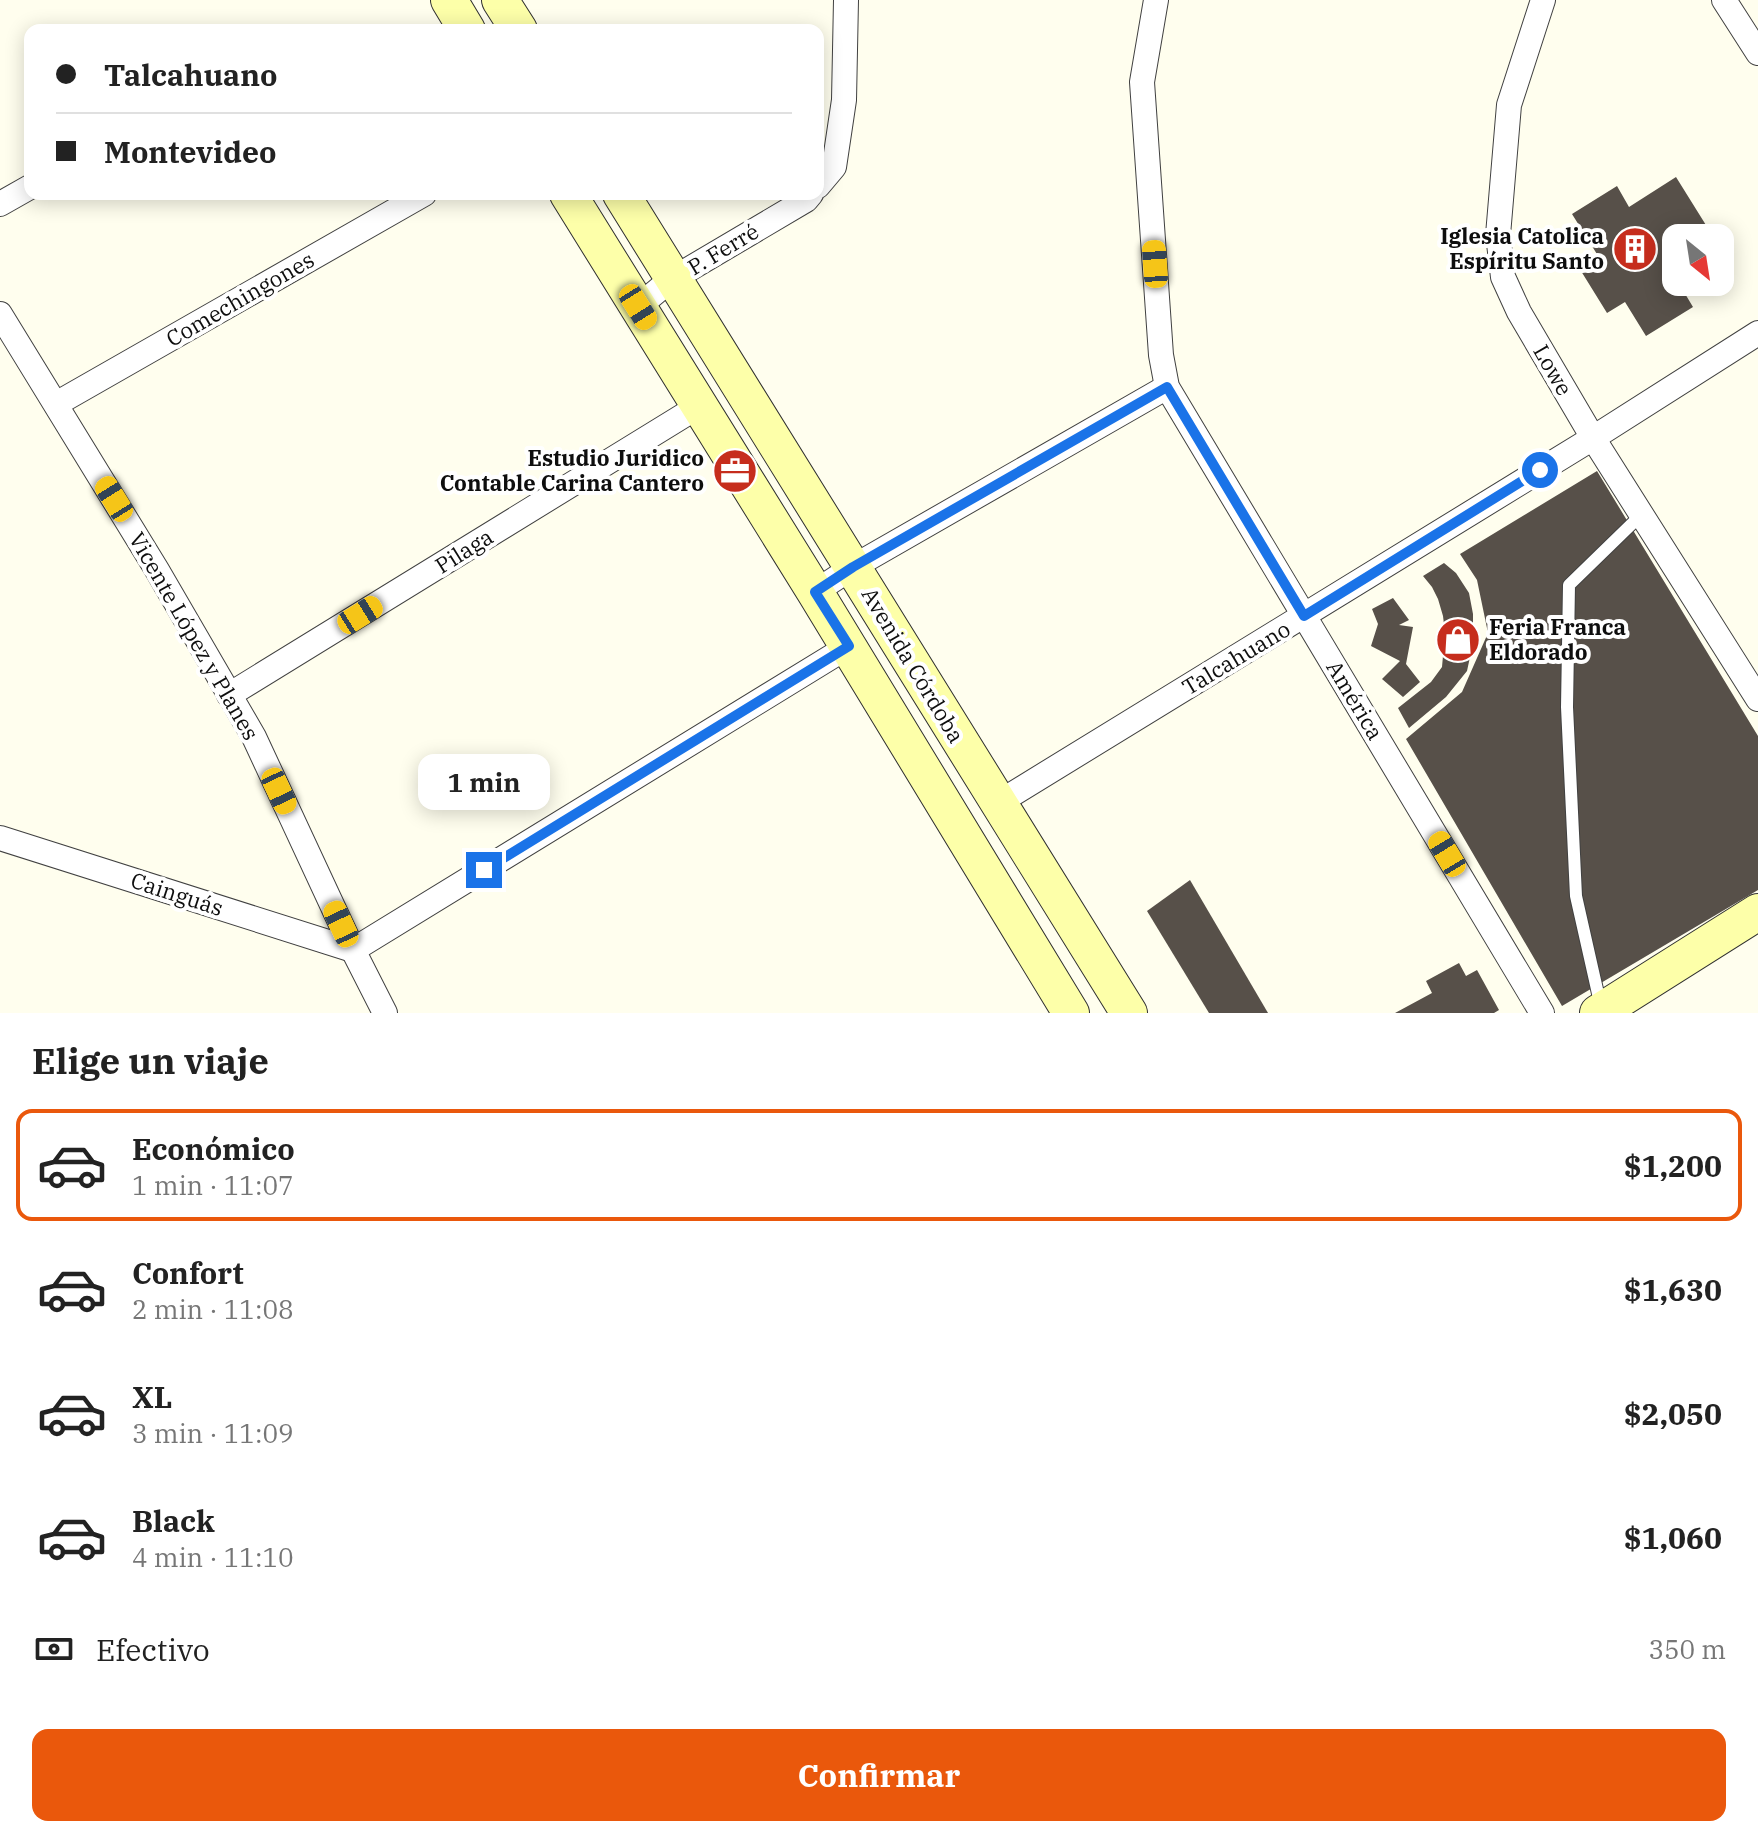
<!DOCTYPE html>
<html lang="es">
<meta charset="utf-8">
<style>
:root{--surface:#fff;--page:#f2f2f2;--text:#222;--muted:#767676;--line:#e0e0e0;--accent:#ea580c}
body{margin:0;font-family:"IBM Plex Serif",serif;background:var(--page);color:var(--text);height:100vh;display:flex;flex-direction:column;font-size:30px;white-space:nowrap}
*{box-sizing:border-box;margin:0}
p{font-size:26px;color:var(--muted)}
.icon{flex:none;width:44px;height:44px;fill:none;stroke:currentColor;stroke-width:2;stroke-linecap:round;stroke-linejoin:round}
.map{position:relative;height:1013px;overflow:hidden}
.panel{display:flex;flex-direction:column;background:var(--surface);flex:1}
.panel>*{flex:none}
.hud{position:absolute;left:24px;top:24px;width:800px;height:176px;border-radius:16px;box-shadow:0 4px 20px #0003;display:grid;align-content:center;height:176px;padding:0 32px;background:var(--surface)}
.needle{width:52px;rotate:150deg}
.fabs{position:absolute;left:1662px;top:224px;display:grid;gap:16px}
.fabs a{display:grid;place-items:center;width:72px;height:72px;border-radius:16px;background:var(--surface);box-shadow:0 4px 20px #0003;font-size:40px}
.end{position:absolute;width:36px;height:36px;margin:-18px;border:10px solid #1a73e8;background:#fff;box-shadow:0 0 0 4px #fff}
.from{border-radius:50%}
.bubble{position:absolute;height:56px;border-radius:16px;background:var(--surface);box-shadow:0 4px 20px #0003;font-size:26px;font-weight:800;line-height:56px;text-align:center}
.car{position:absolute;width:24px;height:48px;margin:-24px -12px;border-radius:10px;box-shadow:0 0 6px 2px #0007;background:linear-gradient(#f5c518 24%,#345 0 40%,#f5c518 0 76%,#345 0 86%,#f5c518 0)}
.hud b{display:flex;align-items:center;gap:28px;height:76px;font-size:30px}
.hud b+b{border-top:2px solid var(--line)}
.hud i{width:20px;height:20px;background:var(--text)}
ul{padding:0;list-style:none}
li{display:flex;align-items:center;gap:24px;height:112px;margin:0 16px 12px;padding:0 16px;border:4px solid transparent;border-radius:16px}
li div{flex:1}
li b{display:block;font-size:30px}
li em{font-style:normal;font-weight:800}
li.on{border-color:var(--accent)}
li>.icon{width:72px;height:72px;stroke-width:1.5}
h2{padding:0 32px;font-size:36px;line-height:96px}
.pay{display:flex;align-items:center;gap:20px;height:88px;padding:0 32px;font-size:30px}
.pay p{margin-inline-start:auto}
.primary-button{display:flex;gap:16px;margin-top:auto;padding:16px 32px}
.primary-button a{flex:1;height:92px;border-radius:16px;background:var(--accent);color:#fff;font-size:32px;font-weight:800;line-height:92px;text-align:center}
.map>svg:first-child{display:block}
</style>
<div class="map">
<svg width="1758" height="1013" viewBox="0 0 1758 1013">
<rect width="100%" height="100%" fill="#fffeee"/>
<g fill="#575049">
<path d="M1676 177 1714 238H1676V282H1678L1693 307 1646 336 1625 302 1607 313 1581 271 1600 259 1572 214 1617 186 1629 207Z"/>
<path d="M1597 471 1758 736V890L1562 1006 1406 739 1462 692 1488 633 1477 580 1460 554Z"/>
<path d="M1444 563 1456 573 1469 593 1473 614V643L1467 671 1446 697 1409 728 1398 708 1431 682 1442 667 1445 633 1443 616 1438 599 1432 587 1423 576Z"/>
<path d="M1393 598 1409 620 1399 625 1413 627 1406 664 1420 682 1403 697 1382 679 1400 661 1371 646 1378 624 1372 609Z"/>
<path d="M1190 880 1268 1013H1209L1147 911Z"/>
<path d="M1459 963 1466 976 1477 970 1499 1010 1494 1013H1395L1432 993 1426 981Z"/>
</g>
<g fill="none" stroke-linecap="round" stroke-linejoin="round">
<g stroke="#414141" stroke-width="14">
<path id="lane" d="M1601 1007 1576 896 1567 707 1569 585 1642 514"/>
</g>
<g stroke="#414141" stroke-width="26">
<g id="street">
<path d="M1156 0 1142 82 1161 355 1167 387 1542 1013"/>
<path d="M1543 0 1509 105 1498 235 1503 277 1519 312 1593 438 1758 699"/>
<path d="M1724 0 1758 53"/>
<path d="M818 186 834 167 844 100 846 0"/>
<path d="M0 204 30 187"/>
<path d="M638 307 669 281 806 200 811 194"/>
<path d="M0 314 157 570 254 737 353 950 385 1013"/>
<path d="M56 404 424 194"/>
<path d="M815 592 853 567 1167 387"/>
<path d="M229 695 699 406"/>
<path d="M998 803 1593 438 1758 333"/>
<path d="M0 838 353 950"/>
<path d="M353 950 849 646"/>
</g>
</g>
<g stroke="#303030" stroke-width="38">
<g id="secondary">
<path d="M449 0 467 30"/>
<path d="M500 0 519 30"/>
<path d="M568 194 815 592 1071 1013"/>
<path d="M621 194 1129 1013"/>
<path d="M1598 1013 1758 912"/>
</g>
</g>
<use href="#lane" stroke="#fff" stroke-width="12"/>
<use href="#street" stroke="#fff" stroke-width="24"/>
<use href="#secondary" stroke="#fdffa9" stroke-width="36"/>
</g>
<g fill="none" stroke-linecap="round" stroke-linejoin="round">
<path stroke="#1a73e8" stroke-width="10" d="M484 870 849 646 815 592 853 567 1167 387 1304 616 1540 470"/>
</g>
<defs>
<g id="building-disc" transform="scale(2.3)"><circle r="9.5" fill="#c62d1d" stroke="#fff"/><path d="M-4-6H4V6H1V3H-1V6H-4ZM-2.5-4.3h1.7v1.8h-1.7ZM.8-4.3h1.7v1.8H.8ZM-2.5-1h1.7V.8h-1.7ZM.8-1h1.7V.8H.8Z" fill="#fff"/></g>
<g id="office-disc" transform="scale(2.3)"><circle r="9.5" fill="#c62d1d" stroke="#fff"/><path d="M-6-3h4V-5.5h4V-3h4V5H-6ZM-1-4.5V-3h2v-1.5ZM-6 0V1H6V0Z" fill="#fff"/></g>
<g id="shop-disc" transform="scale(2.3)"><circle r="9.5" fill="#c62d1d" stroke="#fff"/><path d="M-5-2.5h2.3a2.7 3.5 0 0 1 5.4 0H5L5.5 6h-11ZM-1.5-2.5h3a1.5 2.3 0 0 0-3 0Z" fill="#fff"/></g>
</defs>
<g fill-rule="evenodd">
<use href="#building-disc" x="1635" y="249"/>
<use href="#office-disc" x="735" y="471"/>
<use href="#shop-disc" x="1458" y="640"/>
</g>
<g text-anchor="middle" stroke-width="8" stroke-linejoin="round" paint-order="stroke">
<g font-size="22" font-weight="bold" fill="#0e0e0e" stroke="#fff" text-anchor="end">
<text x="1604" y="244">Iglesia Catolica<tspan x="1604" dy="25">Espíritu Santo</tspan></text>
<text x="704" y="466">Estudio Juridico<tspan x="704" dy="25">Contable Carina Cantero</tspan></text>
<text x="1489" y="635" text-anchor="start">Feria Franca<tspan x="1489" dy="25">Eldorado</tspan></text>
</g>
<g font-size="22" fill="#0e0e0e" stroke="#fff">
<text transform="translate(723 249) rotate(-31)" y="8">P. Ferré</text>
<text transform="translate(240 299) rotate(-30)" y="8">Comechingones</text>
<text transform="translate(1553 370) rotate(60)" y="8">Lowe</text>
<text transform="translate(464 551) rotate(-32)" y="8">Pilaga</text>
<text transform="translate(194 636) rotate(60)" y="8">Vicente López y Planes</text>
<text transform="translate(1236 658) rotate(-31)" y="8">Talcahuano</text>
<text transform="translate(913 665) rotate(59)" y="8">Avenida Córdoba</text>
<text transform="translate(1355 700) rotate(59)" y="8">América</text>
<text transform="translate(177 894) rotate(18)" y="8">Cainguás</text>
</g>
</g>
</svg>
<div class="fabs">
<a><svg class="needle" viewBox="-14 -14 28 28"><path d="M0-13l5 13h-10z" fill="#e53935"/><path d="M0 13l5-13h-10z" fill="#767676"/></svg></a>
</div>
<i class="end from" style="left:1540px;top:470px"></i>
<i class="end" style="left:484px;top:870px"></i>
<div class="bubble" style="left:418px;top:754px;width:132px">1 min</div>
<i class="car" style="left:1155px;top:264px;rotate:356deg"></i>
<i class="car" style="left:638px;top:307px;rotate:148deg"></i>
<i class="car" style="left:114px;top:499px;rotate:328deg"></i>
<i class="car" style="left:360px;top:615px;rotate:58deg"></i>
<i class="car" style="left:279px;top:791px;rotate:155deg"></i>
<i class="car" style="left:1447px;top:854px;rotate:329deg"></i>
<i class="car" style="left:341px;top:924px;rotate:335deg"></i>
<div class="hud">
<b><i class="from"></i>Talcahuano</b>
<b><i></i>Montevideo</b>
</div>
</div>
<section class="panel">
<h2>Elige un viaje</h2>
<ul>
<li class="on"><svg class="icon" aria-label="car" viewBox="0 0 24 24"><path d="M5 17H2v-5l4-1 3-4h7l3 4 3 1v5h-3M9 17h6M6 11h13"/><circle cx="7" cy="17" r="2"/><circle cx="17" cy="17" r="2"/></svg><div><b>Económico</b><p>1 min · 11:07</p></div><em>$1,200</em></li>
<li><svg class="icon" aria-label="car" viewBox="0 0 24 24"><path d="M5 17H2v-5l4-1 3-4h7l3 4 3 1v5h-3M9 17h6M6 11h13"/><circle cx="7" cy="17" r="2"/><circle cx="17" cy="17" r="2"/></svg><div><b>Confort</b><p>2 min · 11:08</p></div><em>$1,630</em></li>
<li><svg class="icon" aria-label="car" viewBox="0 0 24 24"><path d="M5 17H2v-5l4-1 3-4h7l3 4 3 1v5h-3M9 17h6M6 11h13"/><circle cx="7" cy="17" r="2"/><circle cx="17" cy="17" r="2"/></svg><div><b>XL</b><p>3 min · 11:09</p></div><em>$2,050</em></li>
<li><svg class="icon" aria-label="car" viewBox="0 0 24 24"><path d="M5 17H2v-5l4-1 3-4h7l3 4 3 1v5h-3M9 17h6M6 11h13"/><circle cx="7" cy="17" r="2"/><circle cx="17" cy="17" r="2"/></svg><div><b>Black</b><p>4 min · 11:10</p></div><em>$1,060</em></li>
</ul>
<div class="pay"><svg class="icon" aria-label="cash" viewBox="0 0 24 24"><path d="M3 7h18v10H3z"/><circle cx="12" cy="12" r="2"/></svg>Efectivo<p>350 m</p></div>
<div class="primary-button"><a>Confirmar</a></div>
</section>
